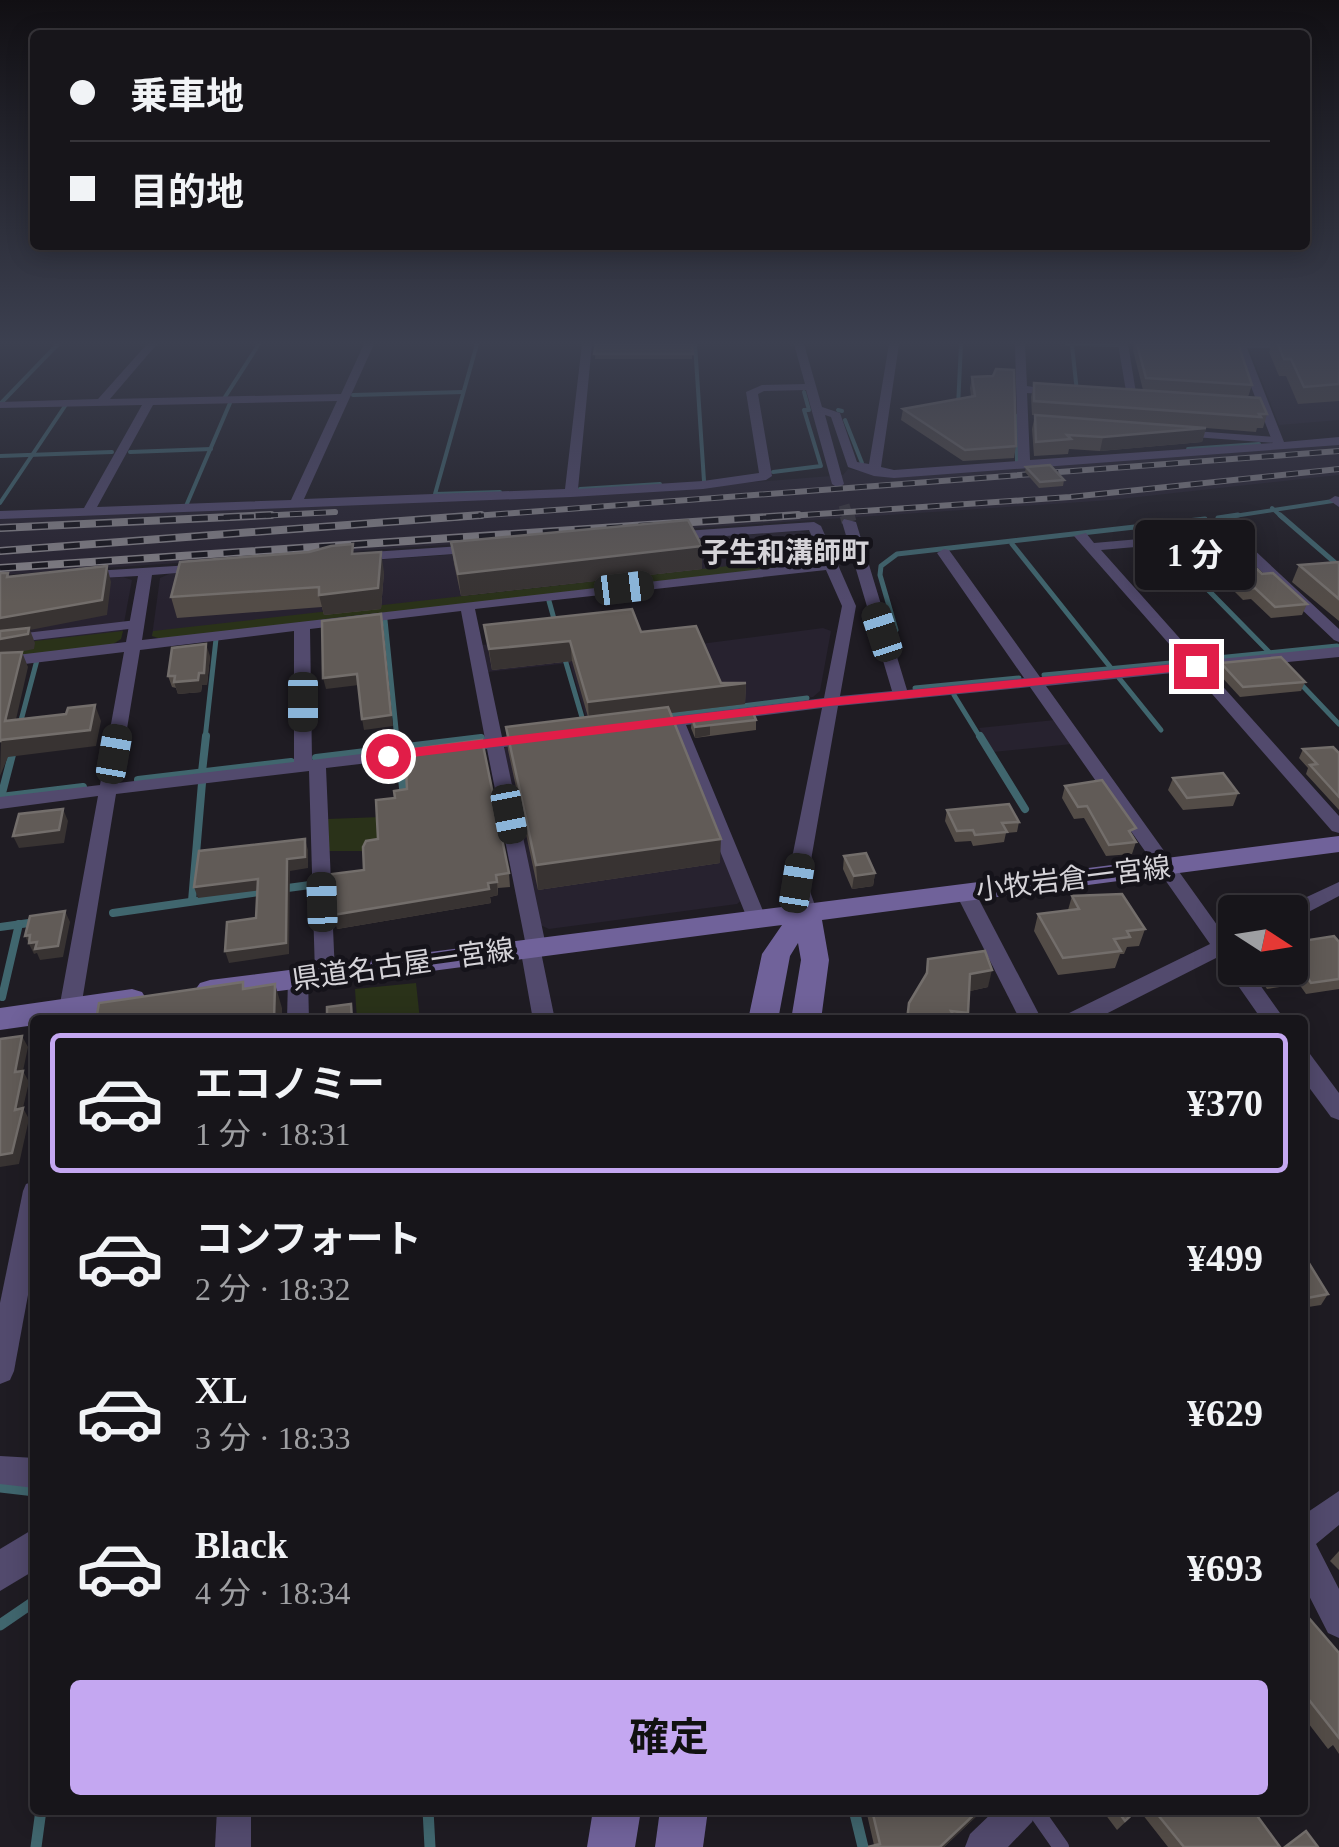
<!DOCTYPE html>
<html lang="ja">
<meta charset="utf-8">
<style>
:root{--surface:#17151a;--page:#201e23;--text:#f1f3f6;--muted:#9e9fa2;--line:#363439;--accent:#c4a7f1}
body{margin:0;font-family:"Times New Roman","Noto Sans JP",serif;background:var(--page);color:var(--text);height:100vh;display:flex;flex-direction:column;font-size:38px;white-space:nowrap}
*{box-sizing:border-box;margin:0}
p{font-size:32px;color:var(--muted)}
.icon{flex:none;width:55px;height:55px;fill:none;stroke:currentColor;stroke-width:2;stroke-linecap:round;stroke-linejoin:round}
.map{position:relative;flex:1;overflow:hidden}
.sheet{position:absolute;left:30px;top:1015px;width:1278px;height:800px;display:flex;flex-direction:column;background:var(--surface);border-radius:10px;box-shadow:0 5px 25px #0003,0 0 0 2px var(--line)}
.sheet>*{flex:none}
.guide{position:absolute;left:30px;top:30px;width:1280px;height:220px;border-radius:10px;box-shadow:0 5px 25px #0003,0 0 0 2px var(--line);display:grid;align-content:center;height:220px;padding:0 40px;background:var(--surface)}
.needle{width:65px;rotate:102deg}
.tools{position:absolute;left:1218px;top:895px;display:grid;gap:20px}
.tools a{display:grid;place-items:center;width:90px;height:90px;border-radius:10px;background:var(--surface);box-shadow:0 5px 25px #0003,0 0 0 2px var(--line);font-size:50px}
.end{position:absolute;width:45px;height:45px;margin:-22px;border:12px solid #e11d48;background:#fff;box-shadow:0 0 0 5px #fff}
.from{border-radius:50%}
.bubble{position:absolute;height:70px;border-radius:10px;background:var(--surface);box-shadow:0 5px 25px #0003,0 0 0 2px var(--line);font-size:32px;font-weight:700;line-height:70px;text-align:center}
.car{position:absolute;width:30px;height:60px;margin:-30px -15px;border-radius:12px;box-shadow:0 0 8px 2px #0007;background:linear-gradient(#222 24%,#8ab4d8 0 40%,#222 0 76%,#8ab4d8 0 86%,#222 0)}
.guide b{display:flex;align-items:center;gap:35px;height:95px;font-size:38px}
.guide b+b{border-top:2px solid var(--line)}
.guide i{width:25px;height:25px;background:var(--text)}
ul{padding:18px 0 0;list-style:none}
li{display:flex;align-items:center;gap:30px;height:140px;margin:0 20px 15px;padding:0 20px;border:5px solid transparent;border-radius:10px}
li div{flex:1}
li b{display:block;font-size:38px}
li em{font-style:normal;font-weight:700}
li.on{border-color:var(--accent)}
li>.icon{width:90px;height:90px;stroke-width:1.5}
.primary-button{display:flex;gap:20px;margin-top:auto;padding:20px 40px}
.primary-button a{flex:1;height:115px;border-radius:10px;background:var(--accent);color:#111;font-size:40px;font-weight:700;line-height:115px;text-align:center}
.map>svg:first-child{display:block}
</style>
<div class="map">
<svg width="1339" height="1847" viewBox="0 0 1339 1847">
<rect width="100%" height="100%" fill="#1f1c23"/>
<g fill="#27222f">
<path d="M1249 348 1339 349V420L1279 425Z"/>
<path d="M1339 443V475L1111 500 0 575V517L705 486 843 475 848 469 891 476Z"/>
<path d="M799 531 810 534 820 560 152 636 160 578 169 574Z"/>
<path d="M123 577 132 580 121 639 0 659V585Z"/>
<path d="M823 628 831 631 820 691 813 697 588 724 570 663 488 672 482 645 556 636 646 651Z"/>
<path d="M1055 720 1072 744 993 752 979 728Z"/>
<path d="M673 725 743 899 737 904 549 929 540 925 502 750 509 744Z"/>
</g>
<g fill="#2a3219">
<path d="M818 556 820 560 814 565 161 639 152 636 153 631Z"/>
<path d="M123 631 121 639 110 646 0 659V645Z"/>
<path d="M381 817 379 851H329L328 819Z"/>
<path d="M416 983 420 1020H357L355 989Z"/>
</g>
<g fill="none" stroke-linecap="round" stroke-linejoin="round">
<g stroke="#40666e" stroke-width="4">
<path d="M477 344 435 494 500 492"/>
<path d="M695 344 704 481"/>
<path d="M1067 344 1119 345"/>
<path d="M1072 345 1077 392"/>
<path d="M353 395 463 392"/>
<path d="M225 397 259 344"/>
<path d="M1 403 58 344"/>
<path d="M958 407 961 344"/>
<path d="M838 410 842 411"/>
<path d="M1007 415 1017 416V462"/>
<path d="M845 420 862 463"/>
<path d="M1188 449 1259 444"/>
<path d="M130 452 211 449"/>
<path d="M0 456 112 452"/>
<path d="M773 472 821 466 804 410H809L804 392"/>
<path d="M580 489 660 484"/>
<path d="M0 503 65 406"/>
<path d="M192 506H186L230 403"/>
<path d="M1272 508 1283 518"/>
<path d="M1221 518 1333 501"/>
</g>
<g stroke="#40666e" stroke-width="5">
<path d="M1280 515 1339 566"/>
<path d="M1218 518 1238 515"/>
<path d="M1162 543 1270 653"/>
<path d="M1012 544 1111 668"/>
<path d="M549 601 556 626"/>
<path d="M385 620 397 739"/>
<path d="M896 630 880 575 881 566 897 554 1205 519"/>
<path d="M564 656 584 724"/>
<path d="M1207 659 1337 646"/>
<path d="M1044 675 1181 662"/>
<path d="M1119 678 1161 730"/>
<path d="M1297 680 1339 724"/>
<path d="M915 688 1019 678"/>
<path d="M954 695 981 739"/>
<path d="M662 716 807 698"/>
<path d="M19 728 37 660"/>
<path d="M205 739 216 639"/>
<path d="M475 739 481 738"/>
</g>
<g stroke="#40666e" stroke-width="8">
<path d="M397 736 398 748"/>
<path d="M980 736 1025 809"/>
<path d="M316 758 481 738"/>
<path d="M400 758 404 798"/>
<path d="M202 772 206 736"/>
<path d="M138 780 291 762"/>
<path d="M0 797 83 787"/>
<path d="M1 797 14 747"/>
<path d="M280 889 310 885"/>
<path d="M192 901 202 783"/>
<path d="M113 913 266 891"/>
<path d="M0 927 36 922"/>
<path d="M2 997 19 924"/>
</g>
<g stroke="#40666e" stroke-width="11">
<path d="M0 1487 35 1491"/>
<path d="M0 1625 35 1601"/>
<path d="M428 1810 430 1847"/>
<path d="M854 1810 863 1847"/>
<path d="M36 1847 41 1810"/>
</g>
<path stroke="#3a373e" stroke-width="11" stroke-dasharray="11 6" stroke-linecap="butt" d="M844 505 848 518"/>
<path stroke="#3a373e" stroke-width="15" stroke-dasharray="15 8" stroke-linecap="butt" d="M847 515 849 522"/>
<path stroke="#524a6d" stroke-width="6" d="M1194 434 1277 440"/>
<path stroke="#524a6d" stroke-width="8" d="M0 640 137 624"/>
<path stroke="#524a6d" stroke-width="16" d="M1035 1810 1061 1847"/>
<g fill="#524a6d" fill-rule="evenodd">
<path d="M147 344H157L110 399 341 394 364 344H374L304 499 565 489 582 344H592L578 489 703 481 759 473 746 392 762 385 805 384 794 344H804L822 407 840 413 857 462 869 464 889 344H899L881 467 894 470 1018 461 1015 344H1025L1027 386 1065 392 1059 395 1027 393 1030 460 1273 443 1236 348 1193 347 1188 344H1339V349L1247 348 1284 442 1339 437V445L894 478 874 476 848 467 831 417 825 415 844 484 838 488 832 484 806 390 764 391 758 394 772 476 766 480 703 489 571 497 0 519V511L84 508 142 405 0 408V402L98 399ZM337 401 291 500 97 507 153 405Z"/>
<path d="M1118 344H1128L1137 399 1127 397Z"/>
<path d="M1335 496 1339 497V507L1329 500Z"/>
<path d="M1210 518H1220L1339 629V642L1334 640 1227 539 1101 550 1200 661 1339 647V657L1208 670 1339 816V833L1332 831 1192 671 1046 686 1225 936 1235 933V968H1248L1285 1020H1262L1218 957 1094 1020H1064L1067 1014 1210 944 1030 687 838 706 807 883 817 911 807 918 797 911 787 883 822 708 686 725 766 918 756 925 749 923 670 727 650 729 642 724 644 720 824 698 842 606 826 570 475 609 502 737 532 733 540 738 532 743 504 747 546 946 541 952 555 1020H533L520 947 525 941 487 749 326 768 335 974 332 979H318L315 974 309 771 116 794 79 1020H57L98 796 0 809V797L100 785 124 652 0 667V657L126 642 138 576 82 579 75 575 77 572 208 564 210 567 203 571 152 575 142 640 823 562 809 530 670 540 663 536 670 532 814 522 821 526 856 606 840 696 892 691 842 522 844 519 856 522 907 690 1024 678 937 553 944 549 949 550 1040 677 1185 662 1074 536 1086 533 1094 543 1219 532 1208 521ZM461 611 485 739 312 760 310 629ZM294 631V762L118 783 140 650Z"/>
<path d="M477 545 484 549 482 552 356 561 349 557 356 553Z"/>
<path d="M1339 882V896L1297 918 1290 920V912H1280L1283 908Z"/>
<path d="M965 886 975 892 1042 1020H1020L955 892Z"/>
<path d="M298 971 305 973 308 978 309 1020H287L288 978 291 973Z"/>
<path d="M1302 1052 1310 1054 1339 1093V1120L1331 1117 1302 1078Z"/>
<path d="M35 1181V1257L14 1371 10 1380 0 1384V1303L23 1191 26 1184Z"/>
<path d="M0 1456 35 1458V1488L0 1484Z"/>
<path d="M1339 1491V1525L1316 1544 1339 1589V1638L1328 1633 1302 1582V1516Z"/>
<path d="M217 1810H251V1847H215Z"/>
<path d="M995 1810H1037L1032 1822 1008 1847H965L970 1834Z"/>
</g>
<path fill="#524a6d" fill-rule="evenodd" d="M35 1528V1570L0 1591V1549Z"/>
<g fill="#70629a" fill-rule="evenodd">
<path d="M1339 836V852L822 920 829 960 821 1020H791L801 960 798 943 790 956 778 1020H748L762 954 782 925 210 1000 200 997 195 990 200 983 210 980Z"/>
<path d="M132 989 142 992 147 1000 142 1008 68 1020H35V1025L0 1030V1008Z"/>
<path d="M593 1810H641L635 1847H587Z"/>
<path d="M660 1810H708L703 1847H655Z"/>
</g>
<g stroke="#848187" stroke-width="6">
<g id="rail-far1">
<path d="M218 518 335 512"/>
<path d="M448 518 1339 451"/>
<path d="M760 518 1070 497 1339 469"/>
</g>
</g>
<g stroke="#848187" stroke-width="8">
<g id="rail">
<path d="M0 528 271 515"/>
<path d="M0 551 481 515"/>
<path d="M0 568 798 515"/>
</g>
</g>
<use href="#rail-far1" stroke="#15131a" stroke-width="4" stroke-dasharray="12" stroke-linecap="butt"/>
<use href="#rail" stroke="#15131a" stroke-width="5" stroke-dasharray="16" stroke-linecap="butt"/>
</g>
<g fill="#534c47">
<path d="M596 344H692V359H595Z"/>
<path d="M1134 344H1238L1252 385 1248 397 1267 414 1263 428H1257L1256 432 1206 428 1202 442 1100 451 1069 449 1068 454 1034 456 1032 429 1035 415H1032L1031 397 1034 383 1143 390 1133 350Z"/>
<path d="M1272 344H1339V401L1298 404 1286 376H1279L1269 352Z"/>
<path d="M972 377 1016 446 1014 458 963 461 901 420 903 409 971 396 970 388Z"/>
<path d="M1026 467 1064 480 1063 486 1039 488 1025 472Z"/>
<path d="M451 542 702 569 461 596 454 564Z"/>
<path d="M354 554 384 572 381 609 324 615 322 607 177 618 171 597Z"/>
<path d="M1339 562V621L1292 582 1299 565Z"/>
<path d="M1228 571 1262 574 1307 604 1302 615 1271 618 1251 599 1243 600 1225 582Z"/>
<path d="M484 625 641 632 721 683H746L745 704 670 713 720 863 538 890 508 750 506 727 588 717 572 661 492 670Z"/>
<path d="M210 656 207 685H202L201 692 178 694 176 688 172 687 168 676Z"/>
<path d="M1221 663 1305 682 1301 691 1240 697 1218 673Z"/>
<path d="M692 718 756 720V730L695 738 691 728Z"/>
<path d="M1303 749 1339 753V810L1306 774 1308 768 1299 758Z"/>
<path d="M1173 778 1238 793 1233 806 1183 810 1168 790Z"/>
<path d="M1065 786 1133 837 1136 842 1132 854 1106 856 1084 818 1074 819 1062 798Z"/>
<path d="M947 810 1019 822 1017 832 1006 833 1004 842 973 846 971 841 955 842 945 821Z"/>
<path d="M844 856 875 873 873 886 852 889 843 869Z"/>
<path d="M364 870 509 873 510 887 498 888V895L490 897 491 903 337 929Z"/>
<path d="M1072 896 1145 929 1139 946 1127 947 1124 954H1120L1115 968 1058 975 1034 931 1038 914 1068 910Z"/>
<path d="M1339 942V989L1306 994 1299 984 1267 989 1252 968H1290Z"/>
<path d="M928 959 988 987 970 991 967 1020H906L909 1003 925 977Z"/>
<path d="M1302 1252 1328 1294 1321 1305 1302 1308Z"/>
<path d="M1339 1551V1570L1330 1561Z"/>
<path d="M1302 1610 1339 1653V1754L1333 1745 1328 1749 1302 1715Z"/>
<path d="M866 1810H983L944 1847H868L874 1845Z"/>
<path d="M1102 1810H1138L1117 1830Z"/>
<path d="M1139 1810H1265L1258 1817 1280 1847H1168Z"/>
</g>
<g fill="#383332">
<path d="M1206 428 1202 442 1100 451 1103 437Z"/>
<path d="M702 546V569L461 596 458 574Z"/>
<path d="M381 552 384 572 381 609 324 615 319 595Z"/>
<path d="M107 566 111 582 107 615 30 630 35 643 34 649 0 656V618Z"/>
<path d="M382 624 393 726 364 730 362 719Z"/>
<path d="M570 641 572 661 492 670 489 649Z"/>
<path d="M206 644 210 656 207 685H202L201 692 178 694 174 682Z"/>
<path d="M22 652 28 667 12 737 5 721Z"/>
<path d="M357 674 359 685 326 689 323 678Z"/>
<path d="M746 683 745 704 589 723 588 702Z"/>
<path d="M95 705 101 721 96 746 8 757 0 776 1 740Z"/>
<path d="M710 725V735L695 738V727Z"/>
<path d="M63 809 68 821 64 843 19 848 13 836Z"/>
<path d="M305 839 308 850V868L290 871 289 954 229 963 225 951 286 943 287 859Z"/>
<path d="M721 839 720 863 538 890 536 865Z"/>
<path d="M875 873 873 886 852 889 854 876Z"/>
<path d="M258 879 261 890 198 898 194 887Z"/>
<path d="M497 882 498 895 490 897 491 903 337 929 333 915Z"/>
<path d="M65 911 70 922 63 957 40 960 37 953 34 954 25 936 30 935Z"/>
<path d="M992 970 988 987 966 992 970 974Z"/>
<path d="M275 984 282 1008V1020H274Z"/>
<path d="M22 1036 28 1047 23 1071 29 1082 23 1108 29 1119 19 1164 0 1167V1155L15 1110V1072Z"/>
<path d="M979 1810H983L944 1847H940Z"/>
</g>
<g fill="#615b57" stroke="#736e6b" stroke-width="2.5">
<path d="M596 344H692L693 354H594Z"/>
<path d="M1137 344H1238L1252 385 1146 378Z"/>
<path d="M1278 344H1339V384L1304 387 1291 359H1284Z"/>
<path d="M996 369 1014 370 1016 446 965 450 903 409 975 396 972 377 993 376Z"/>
<path d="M1034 383 1260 398 1267 414H1259L1261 417 1034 401Z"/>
<path d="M1035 415 1206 428 1103 437 1067 435 1071 439 1036 442Z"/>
<path d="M1050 465 1064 480 1040 482 1026 467Z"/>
<path d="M688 520 702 546 458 574 451 542Z"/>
<path d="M353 544 352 554 381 552 378 588 319 595V587L171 597 180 562 309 552 331 546Z"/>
<path d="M1339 562V599L1299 565Z"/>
<path d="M107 566 102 600 0 618V573H8L7 577Z"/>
<path d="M1257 569 1262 574 1273 573 1307 604 1275 607 1255 588 1246 589 1228 571Z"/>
<path d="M632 609 641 632 696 626 721 683H746L588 702 570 641 489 649 484 625Z"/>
<path d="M381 614 391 715 362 719 357 674 323 678 322 621Z"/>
<path d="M29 628 28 634 0 639V631Z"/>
<path d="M206 644 204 673H199L198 680 174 682 175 676H168L172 648Z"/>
<path d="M22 652 5 721 66 714 68 708 95 705 90 730 1 740 0 742V653Z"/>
<path d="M1281 657 1305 682 1243 687 1221 663Z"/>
<path d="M668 707 721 839 536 865 506 727Z"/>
<path d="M752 710 756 720 695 727 692 718Z"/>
<path d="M482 740 509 873 496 875 497 882 488 883 489 889 333 915 332 874 364 870 363 847 366 841 378 839 376 800 395 798 394 791 407 789 405 750Z"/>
<path d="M1333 747 1339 753V797L1310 765 1317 764 1303 749Z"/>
<path d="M1223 773 1238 793 1187 798 1173 778Z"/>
<path d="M1102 780 1136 828 1129 831 1136 842 1109 845 1087 806 1078 807 1065 786Z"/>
<path d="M1009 804 1019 822 1002 823 1007 832 975 835 973 830 957 831 947 810Z"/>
<path d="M63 809 59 830 13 836 19 814Z"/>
<path d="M305 839V857L287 859 286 943 225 951 227 922 256 918 258 879 194 887 199 851Z"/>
<path d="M866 853 875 873 854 876 844 856Z"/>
<path d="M1122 894 1145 929 1127 931 1130 937 1114 939 1121 951 1063 958 1038 914 1079 909 1072 896Z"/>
<path d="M65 911 58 946 35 949 37 942 29 943 30 935 25 936 30 916Z"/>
<path d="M1334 936 1339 942V979L1311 983 1305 974 1272 978 1265 968H1290V943Z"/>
<path d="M985 951 992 970 970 974 968 1013 951 1011 956 1020H907L909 1003 927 973 928 959Z"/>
<path d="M243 982V989L275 984 274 1020H96L99 1003Z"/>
<path d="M351 1004 352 1020H327V1007Z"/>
<path d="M22 1036 15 1072 23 1071 15 1110 23 1108 12 1153 0 1155V1039Z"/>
<path d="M1302 1252 1328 1294 1302 1299Z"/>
<path d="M1302 1610 1339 1653V1738L1302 1691Z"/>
<path d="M872 1810H979L940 1847H868L880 1844Z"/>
<path d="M1117 1810H1137L1125 1821Z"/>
<path d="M1154 1810H1265L1258 1817 1280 1847H1184Z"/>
<path d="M1306 1831 1318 1847H1285Z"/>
</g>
<linearGradient id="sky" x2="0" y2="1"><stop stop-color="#110f13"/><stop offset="0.57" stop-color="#3c4050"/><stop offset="1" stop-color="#3c4050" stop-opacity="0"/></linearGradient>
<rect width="1339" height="602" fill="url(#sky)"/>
<path fill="#e11d48" d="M1196 662 1203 666 1201 669 830 706 388 760 381 756 388 751 830 698Z"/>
<g text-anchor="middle" stroke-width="9" stroke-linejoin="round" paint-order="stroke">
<g font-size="28" font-weight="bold" fill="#d5d3d8" stroke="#15131a">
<text x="785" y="562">子生和溝師町</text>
</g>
<g font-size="28" fill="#d5d3d8" stroke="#15131a">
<text transform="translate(1073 878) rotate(-7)" y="10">小牧岩倉一宮線</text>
<text transform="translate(403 964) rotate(-8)" y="10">県道名古屋一宮線</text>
</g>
</g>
</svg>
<div class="tools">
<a><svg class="needle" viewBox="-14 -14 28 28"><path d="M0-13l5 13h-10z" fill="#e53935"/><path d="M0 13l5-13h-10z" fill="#9e9fa2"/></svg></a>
</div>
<i class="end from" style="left:388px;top:756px"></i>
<i class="end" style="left:1196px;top:666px"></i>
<div class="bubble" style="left:1135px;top:520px;width:120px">1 分</div>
<i class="car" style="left:624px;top:588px;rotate:83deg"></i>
<i class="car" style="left:882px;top:632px;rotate:342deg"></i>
<i class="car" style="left:303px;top:702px;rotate:180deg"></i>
<i class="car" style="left:114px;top:754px;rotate:10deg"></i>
<i class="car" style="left:509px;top:814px;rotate:169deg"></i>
<i class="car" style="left:797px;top:883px;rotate:9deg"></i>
<i class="car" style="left:322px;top:902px;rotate:358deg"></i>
<div class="guide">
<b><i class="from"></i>乗車地</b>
<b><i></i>目的地</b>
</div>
<section class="sheet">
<ul>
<li class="on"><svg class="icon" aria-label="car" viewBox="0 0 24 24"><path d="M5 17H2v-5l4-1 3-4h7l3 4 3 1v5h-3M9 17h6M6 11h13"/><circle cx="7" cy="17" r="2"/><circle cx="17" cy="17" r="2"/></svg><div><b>エコノミー</b><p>1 分 · 18:31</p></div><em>¥370</em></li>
<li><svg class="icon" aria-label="car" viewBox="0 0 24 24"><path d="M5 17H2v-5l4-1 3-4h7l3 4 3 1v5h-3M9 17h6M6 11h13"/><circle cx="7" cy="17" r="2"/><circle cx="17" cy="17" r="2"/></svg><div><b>コンフォート</b><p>2 分 · 18:32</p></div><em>¥499</em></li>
<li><svg class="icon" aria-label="car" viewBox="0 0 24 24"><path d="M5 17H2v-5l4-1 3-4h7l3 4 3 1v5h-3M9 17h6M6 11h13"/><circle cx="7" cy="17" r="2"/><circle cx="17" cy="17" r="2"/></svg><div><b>XL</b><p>3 分 · 18:33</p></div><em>¥629</em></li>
<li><svg class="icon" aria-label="car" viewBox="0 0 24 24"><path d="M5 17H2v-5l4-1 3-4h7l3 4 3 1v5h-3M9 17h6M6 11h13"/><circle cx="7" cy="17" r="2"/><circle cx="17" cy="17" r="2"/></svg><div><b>Black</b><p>4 分 · 18:34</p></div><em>¥693</em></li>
</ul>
<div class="primary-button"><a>確定</a></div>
</section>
</div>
